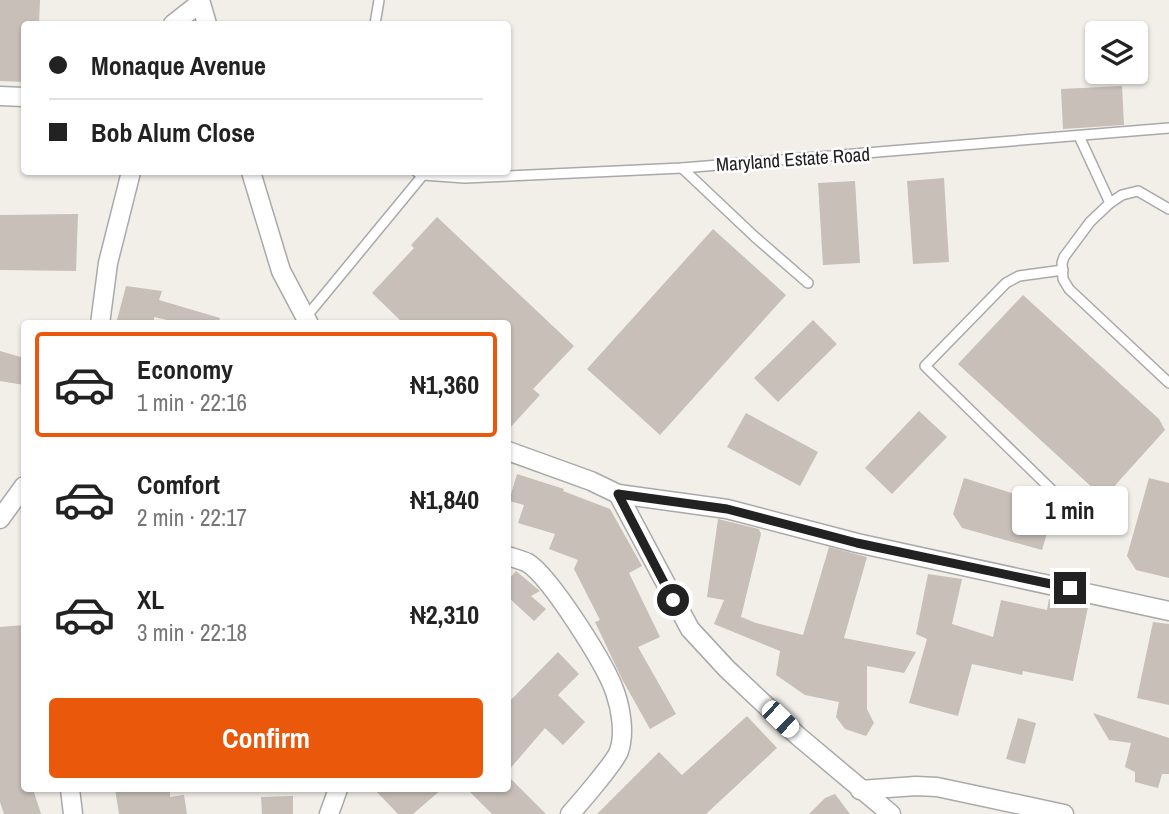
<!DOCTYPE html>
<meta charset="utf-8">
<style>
:root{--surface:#fff;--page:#f6f6f6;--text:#222;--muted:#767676;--line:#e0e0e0;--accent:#ea580c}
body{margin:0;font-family:"Archivo Narrow",sans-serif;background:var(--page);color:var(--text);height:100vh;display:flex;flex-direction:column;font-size:26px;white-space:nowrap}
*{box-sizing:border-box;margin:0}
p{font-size:23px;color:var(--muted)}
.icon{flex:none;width:38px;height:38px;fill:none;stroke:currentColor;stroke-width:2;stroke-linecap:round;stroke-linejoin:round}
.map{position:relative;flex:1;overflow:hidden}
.sheet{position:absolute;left:21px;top:320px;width:490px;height:472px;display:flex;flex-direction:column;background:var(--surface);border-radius:7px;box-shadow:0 2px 5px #0004}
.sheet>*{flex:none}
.hud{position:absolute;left:21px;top:21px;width:490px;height:154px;border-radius:7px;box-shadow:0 2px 5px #0004;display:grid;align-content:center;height:154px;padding:0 28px;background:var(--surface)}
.buttons{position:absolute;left:1085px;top:21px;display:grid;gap:14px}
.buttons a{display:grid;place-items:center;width:63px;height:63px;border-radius:7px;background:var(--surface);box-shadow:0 2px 5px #0004;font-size:35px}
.end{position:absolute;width:32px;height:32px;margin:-16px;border:9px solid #222;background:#fff;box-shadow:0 0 0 4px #fff}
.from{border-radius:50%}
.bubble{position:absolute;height:49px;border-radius:7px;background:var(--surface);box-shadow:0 2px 5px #0004;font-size:23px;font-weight:700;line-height:49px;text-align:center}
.car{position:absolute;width:21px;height:42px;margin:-21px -10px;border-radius:9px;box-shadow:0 0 5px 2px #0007;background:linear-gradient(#fff 24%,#345 0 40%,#fff 0 76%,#345 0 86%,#fff 0)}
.hud b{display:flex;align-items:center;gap:24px;height:66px;font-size:26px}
.hud b+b{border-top:2px solid var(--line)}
.hud i{width:18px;height:18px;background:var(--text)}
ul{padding:12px 0 0;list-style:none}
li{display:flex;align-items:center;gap:21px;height:105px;margin:0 14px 10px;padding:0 14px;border:4px solid transparent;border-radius:7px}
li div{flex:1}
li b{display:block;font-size:26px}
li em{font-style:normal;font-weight:700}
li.selected{border-color:var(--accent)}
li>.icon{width:63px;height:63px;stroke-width:1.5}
.primary-button{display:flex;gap:14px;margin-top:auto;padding:14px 28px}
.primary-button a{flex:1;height:80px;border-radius:7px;background:var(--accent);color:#fff;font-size:28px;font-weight:700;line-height:80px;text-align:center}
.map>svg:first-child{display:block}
</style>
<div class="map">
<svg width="1169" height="814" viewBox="0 0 1169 814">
<rect width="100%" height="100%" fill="#f2efe9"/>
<g fill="#c7bfb8">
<path d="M0 0H40L39 24H24V82L0 81Z"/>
<path d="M1122 86 1124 125 1063 129 1061 89Z"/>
<path d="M944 178 949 262 913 264 907 181Z"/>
<path d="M855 181 860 263 823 265 818 183Z"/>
<path d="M78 214 76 271 0 270V215Z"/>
<path d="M437 217 574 346 533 389 540 395 508 430V324H404L372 293 414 248 411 245Z"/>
<path d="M713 229 786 295 660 435 587 369Z"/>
<path d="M126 286 162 291 159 300 220 318 218 324 176 322 154 317V324H135L117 320Z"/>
<path d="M1023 295 1159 419 1165 430 1101 501 1096 491 958 364Z"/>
<path d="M813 320 837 344 778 402 754 378Z"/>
<path d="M0 351 24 358V385L0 381Z"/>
<path d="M919 411 947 437 892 494 865 468Z"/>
<path d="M746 413 818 452 800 486 727 447Z"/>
<path d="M517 474 564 489 563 491 610 509 642 566 629 573 660 637 638 647 676 714 650 729 623 681 595 622 600 620 574 569 578 560 549 549 555 534 518 523 524 505 509 501Z"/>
<path d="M964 478 1044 503 1051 520 1042 550 962 528 953 514Z"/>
<path d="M1149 478 1169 483V578L1136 570 1127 556Z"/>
<path d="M718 519 759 529 761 534 741 617 756 623 803 635 829 547 867 557 844 638 916 652 904 673 867 666V709L874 723 866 736 845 729 836 717 839 702 805 695 776 675 780 651 714 624 724 600 707 597Z"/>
<path d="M516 571 540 591 531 596 546 609 534 621 508 597V580Z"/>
<path d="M928 574 962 579 952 624 993 637 1001 600 1047 610 1049 599 1088 607 1073 681 1023 671 1022 675 972 664 958 716 909 703 927 639 916 634Z"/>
<path d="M1153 622 1169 624V705L1137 698Z"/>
<path d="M24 625V789H33L41 814H4L0 802V627Z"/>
<path d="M558 652 579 674 558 695 585 722 563 745 545 728 508 771V703Z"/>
<path d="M1093 713 1169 738V774H1162L1158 788 1135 782V772L1125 767 1131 743 1109 740Z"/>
<path d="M747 716 777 748 706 814H597L659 752 682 775Z"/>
<path d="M1018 718 1036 723 1025 764 1006 759Z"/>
<path d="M508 776 546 814H492L467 789H508Z"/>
<path d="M115 789H170V797L184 795 187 814H119Z"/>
<path d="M374 789H442L413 814H398Z"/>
<path d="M835 794 850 814H809L825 798Z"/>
<path d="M293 796V814H262L261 797Z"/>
</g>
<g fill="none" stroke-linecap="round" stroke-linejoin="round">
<g stroke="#a9a9a9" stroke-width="12">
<g id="lane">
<path d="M375 24 379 0"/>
<path d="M1079 136 1110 203"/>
<path d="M682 168 755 237 808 283"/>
<path d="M417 172 423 175 465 178 682 168 1169 128"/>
<path d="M1169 209 1138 191 1122 195 1110 203 1090 222 1064 257 1062 263 1063 279 1069 289 1169 383"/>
<path d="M306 317 423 175"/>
<path d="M1060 498 925 366 1006 283 1019 276 1063 270"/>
</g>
</g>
<g stroke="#a9a9a9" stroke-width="21">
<g id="street">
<path d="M200 0 207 24"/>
<path d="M173 24 200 3"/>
<path d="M0 96 24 97"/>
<path d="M251 172 281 271 309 324"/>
<path d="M100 324 108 263 131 172"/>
<path d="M508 451 591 481 618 494 690 629 727 669 798 736 891 814"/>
<path d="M618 494 727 509 857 543 1169 611"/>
<path d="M0 519 24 486"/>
<path d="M508 556C514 558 522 560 528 563 551 578 606 665 615 692 621 709 625 734 619 751 616 761 579 804 570 814"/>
<path d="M70 789 73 814"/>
<path d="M860 790 916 786 937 787 1064 814"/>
<path d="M329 814 338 789"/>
</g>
</g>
<use href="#lane" stroke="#fff" stroke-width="9"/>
<use href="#street" stroke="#fff" stroke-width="18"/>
</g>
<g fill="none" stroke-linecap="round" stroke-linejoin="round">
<path stroke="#222" stroke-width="9" d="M673 600 618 494 727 509 857 543 1070 588"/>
</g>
<g text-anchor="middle" stroke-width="5" stroke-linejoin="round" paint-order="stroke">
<g font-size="19" fill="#222" stroke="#fff">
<text transform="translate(793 159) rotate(-4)" y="7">Maryland Estate Road</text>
</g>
</g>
</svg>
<div class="buttons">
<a><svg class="icon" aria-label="layers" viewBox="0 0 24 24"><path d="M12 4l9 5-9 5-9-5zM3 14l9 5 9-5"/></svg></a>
</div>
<i class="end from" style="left:673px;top:600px"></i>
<i class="end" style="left:1070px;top:588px"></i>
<div class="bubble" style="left:1012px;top:486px;width:116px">1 min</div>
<i class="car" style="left:780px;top:719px;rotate:134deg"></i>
<div class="hud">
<b><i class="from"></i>Monaque Avenue</b>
<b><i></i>Bob Alum Close</b>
</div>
<section class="sheet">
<ul>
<li class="selected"><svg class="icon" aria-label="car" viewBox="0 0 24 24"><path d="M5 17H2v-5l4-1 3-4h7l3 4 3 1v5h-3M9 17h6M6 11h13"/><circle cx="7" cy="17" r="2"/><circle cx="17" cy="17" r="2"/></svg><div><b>Economy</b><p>1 min · 22:16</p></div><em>₦1,360</em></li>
<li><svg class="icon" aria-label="car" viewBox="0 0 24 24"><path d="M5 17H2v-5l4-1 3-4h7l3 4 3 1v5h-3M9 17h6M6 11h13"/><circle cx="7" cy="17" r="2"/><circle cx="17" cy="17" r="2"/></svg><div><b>Comfort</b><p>2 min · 22:17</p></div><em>₦1,840</em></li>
<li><svg class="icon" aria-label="car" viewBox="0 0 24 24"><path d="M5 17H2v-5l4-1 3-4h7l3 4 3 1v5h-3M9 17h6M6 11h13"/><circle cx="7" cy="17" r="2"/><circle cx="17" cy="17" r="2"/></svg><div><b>XL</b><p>3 min · 22:18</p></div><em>₦2,310</em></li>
</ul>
<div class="primary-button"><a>Confirm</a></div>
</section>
</div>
